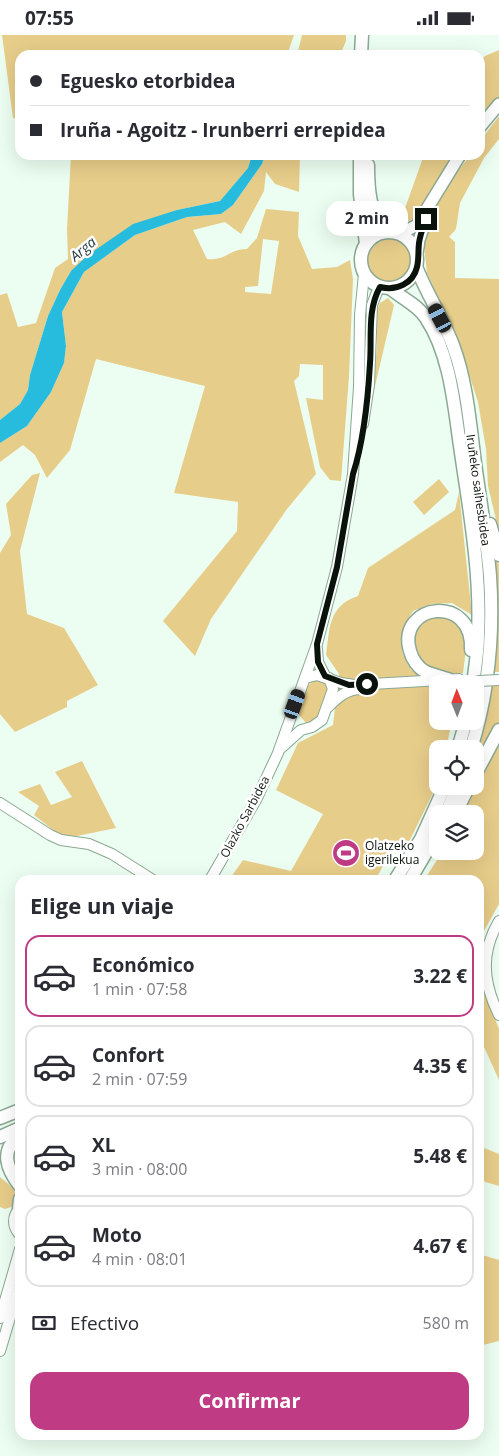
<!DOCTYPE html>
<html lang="es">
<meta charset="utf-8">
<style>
:root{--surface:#fff;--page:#f7f7f7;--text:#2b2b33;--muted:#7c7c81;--line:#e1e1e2;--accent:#bf3c84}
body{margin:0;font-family:"Open Sans",sans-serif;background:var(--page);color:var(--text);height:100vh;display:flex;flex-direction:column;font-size:19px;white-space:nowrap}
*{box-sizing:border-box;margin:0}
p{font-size:16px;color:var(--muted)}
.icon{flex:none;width:28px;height:28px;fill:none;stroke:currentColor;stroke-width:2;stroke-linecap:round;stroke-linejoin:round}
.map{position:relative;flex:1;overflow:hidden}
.drawer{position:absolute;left:15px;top:840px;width:469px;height:565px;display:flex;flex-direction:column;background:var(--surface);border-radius:15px;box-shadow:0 5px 20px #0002}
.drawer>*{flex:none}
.guide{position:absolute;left:15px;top:15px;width:470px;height:110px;border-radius:15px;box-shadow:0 5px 20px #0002;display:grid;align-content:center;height:110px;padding:0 15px;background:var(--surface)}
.needle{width:32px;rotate:359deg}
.fabs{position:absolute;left:429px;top:640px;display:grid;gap:10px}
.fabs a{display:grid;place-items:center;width:55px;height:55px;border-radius:10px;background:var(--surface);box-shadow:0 5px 20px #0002;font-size:25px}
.end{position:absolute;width:22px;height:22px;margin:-11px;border:6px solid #09130c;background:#fff;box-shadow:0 0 0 2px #fff}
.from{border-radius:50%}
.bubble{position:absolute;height:35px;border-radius:15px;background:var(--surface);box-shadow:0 5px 20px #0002;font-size:16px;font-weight:700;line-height:35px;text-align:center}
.car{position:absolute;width:15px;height:30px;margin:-15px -8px;border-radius:6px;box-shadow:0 0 4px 1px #0007;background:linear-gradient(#222 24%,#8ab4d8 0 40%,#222 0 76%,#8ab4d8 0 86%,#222 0)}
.guide b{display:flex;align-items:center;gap:18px;height:48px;font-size:19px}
.guide b+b{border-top:1px solid var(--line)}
.guide i{width:12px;height:12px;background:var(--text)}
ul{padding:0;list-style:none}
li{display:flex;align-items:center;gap:15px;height:82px;margin:0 10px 8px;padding:0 5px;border:2px solid var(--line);border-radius:15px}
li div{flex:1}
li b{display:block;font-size:19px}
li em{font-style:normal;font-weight:700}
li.on{border-color:var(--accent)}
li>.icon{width:45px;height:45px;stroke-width:1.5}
h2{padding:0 15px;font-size:22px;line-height:60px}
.pay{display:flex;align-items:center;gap:12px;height:55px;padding:0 15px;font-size:19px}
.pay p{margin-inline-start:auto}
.button{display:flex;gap:10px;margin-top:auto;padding:10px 15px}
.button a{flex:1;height:58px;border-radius:15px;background:var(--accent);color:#fff;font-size:20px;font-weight:700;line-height:58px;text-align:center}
.status{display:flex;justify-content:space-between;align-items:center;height:35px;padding:0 25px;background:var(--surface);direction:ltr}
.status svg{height:14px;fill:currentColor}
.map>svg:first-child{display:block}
</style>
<div class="status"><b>07:55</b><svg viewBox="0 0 49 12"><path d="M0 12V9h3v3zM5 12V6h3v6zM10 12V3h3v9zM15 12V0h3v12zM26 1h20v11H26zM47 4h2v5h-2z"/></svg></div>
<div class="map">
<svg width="499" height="1421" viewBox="0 0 499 1421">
<rect width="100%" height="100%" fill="#ecfef1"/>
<g fill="#e7cd8a" fill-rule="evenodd">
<path d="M2 0H294L287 20H20V85L13 83Z"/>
<path d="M302 0H346V6L340 20H297Z"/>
<path d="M499 15V62L480 84V26L485 21Z"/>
<path d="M499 81V104L484 123 460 168 456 194 449 202 455 207V243L499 244V497L488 451 486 414 478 367 460 311 427 238 424 210 433 177 441 159 470 120H480V106Z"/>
<path d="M71 120H252L248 133 220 166 177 175 71 236 60 255 48 281 30 340 28 355 20 369 0 385V260L7 258 18 292 36 288 55 233 68 224 67 194Z"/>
<path d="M265 120H300L299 157 275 149 266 137 264 156 241 199 225 187 193 195 207 224C227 226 228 214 247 214L257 203 266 174 299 177 298 201 312 234 337 232 350 225 353 244 349 341 341 446 330 445 320 432 306 363 323 365V330L300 329 299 341 294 346 316 439 287 474 211 584 195 621 163 586 237 496 238 467 174 458 205 351 96 324 70 415 47 443 35 420 23 410 0 427V408L27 391 51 357 64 328 66 311 62 277 84 237 135 200 187 182 221 179 233 170 262 129ZM263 204 279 206 271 259 245 257V252L258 251Z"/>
<path d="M424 120H454L413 184 399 190Z"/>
<circle cx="390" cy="226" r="22"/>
<path d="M388 263 394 270 372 364 377 311 375 280 380 268Z"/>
<path d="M40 438 20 516 27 579 64 593 98 650 67 666V672L15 697 0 679V518L11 500 6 469 32 440Z"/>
<path d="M439 444 449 457 424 480 413 467Z"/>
<path d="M459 457 472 580 452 568 432 569 413 576 403 592 402 617 411 635 437 650 438 686H452L446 714H438L437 750 404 817 394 812 375 845H229L243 825 291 836 323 779 276 755 298 708 333 690 339 639 326 620C330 593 328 571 358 561L368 533 455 475Z"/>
<path d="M495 520 499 530V637H493L497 572Z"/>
<path d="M436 579 456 584 467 606 463 638C439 642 433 635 414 621 411 593 411 593 436 579Z"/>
<path d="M316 644 325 646C332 660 322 677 313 688H306L299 680C299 668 304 650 316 644Z"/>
<path d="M492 650H499V687L475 732Z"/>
<path d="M499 706V869L479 905V845H424L443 816H475V779H462Z"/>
<path d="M82 726 116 793 72 802 57 798 34 780 39 771 18 757 40 749 51 770 72 762 55 737Z"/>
<path d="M479 943 499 994V1045L479 1001Z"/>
<path d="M479 1111 499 1119V1151L479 1145Z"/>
<path d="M0 1142 12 1152 17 1161 14 1171 5 1174 0 1172Z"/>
<path d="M479 1219 499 1225V1306L479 1311Z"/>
</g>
<path fill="#27bbde" d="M252 120H265L262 129 233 170 221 179 187 182 135 200 84 237 62 277 66 311 64 328 51 357 27 391 0 408V385L20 369 28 355 30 340 48 281 60 255 71 236 88 220 133 189 177 175 220 166 248 133Z"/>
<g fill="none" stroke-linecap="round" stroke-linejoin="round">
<g stroke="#8aa893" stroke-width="12">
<g id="secondary">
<path d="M363 389 369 350 372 270 379 252"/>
<path d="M317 614 318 627 325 641"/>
<path d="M305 643 317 640 341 648 354 650 459 644"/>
<path d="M327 673C337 663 345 655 360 654"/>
<path d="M281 713 301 695 312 692 322 685 333 654 329 643"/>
<path d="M0 768 50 800 61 805 89 809 112 819 153 845"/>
<path d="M210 845 257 763 278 718 317 609 337 532 353 439 359 352 360 280 364 239"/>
<path d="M499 886C480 918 483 948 499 980"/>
<path d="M20 1173C12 1181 12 1191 20 1200"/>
<path d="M0 1283 20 1214"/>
<path d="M0 1316 20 1249"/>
</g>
</g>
<g stroke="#8aa893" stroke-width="14">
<g id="primary">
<path d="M480 92 499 69"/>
<path d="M400 199 417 190 460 120"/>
<path d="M417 219 419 205 427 182"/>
</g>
</g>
<g stroke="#8aa893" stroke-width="15">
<g id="highway">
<path d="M361 20 362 0"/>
<path d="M360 120V159L366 209"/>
<path d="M368 130C368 154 369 180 388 197"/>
<circle cx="389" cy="225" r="28"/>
<path d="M417 234C428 261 444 285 454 313 467 349 470 390 475 428 480 466 487 504 490 541 494 599 488 659 471 714"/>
<path d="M391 254C403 264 418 270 426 283 450 319 454 369 460 411 469 473 481 536 478 600 478 616 475 633 473 649"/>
<path d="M490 489 499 520"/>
<path d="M448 644C441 642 433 640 426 637 418 633 412 624 410 616 396 568 474 558 471 615"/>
<path d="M458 714 466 686"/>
<path d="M475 740 499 695"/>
<path d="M447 776 458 751"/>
<path d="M455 779 469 751"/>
<path d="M395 845 421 804 445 751"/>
<path d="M410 845 438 797"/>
<path d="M0 1083 20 1075"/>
<path d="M20 1100C0 1115 6 1133 20 1151"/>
<path d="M0 1102 20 1093"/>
<path d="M19 1173 20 1164"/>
</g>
</g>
<use href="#secondary" stroke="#fff" stroke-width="10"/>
<use href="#primary" stroke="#fff" stroke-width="11"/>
<use href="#highway" stroke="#fff" stroke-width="12"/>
<g stroke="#8aa893" stroke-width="12" stroke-linecap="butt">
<path id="secondary-bridge" d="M459 647 499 645"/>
</g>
<use href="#secondary-bridge" stroke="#fff" stroke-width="10"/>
</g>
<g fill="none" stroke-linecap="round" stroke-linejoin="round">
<path stroke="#09130c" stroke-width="6" d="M367 649 349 650 325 641 318 627 317 609 337 532 353 439C364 405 368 364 370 328 372 302 367 275 380 252 396 256 413 249 417 232 419 224 418 216 419 208 420 200 423 192 426 184"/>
</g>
<defs>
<g id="stadium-disc" transform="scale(1.4375)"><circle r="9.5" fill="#bf3c84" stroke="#fff"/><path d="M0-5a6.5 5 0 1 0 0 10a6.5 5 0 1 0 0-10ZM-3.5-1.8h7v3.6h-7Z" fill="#fff"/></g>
</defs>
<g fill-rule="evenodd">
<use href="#stadium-disc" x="346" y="818"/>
</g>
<g text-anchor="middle" stroke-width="5" stroke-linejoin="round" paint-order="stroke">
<g font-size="12" fill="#09130c" stroke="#fff">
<text transform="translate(478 455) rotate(82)" y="4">Iruñeko saihesbidea</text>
<text transform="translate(245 782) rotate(-62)" y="4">Olazko Sarbidea</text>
</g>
<g font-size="12" fill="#09130c" stroke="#fff" text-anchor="start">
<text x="365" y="815">Olatzeko<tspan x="365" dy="14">igerilekua</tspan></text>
</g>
<g font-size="14" font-style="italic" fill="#1d343a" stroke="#fff">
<text transform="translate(83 214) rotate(-40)" y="5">Arga</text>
</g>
</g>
</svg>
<div class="fabs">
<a><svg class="needle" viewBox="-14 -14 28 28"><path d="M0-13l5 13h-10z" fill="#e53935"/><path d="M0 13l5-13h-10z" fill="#7c7c81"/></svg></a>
<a><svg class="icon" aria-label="locate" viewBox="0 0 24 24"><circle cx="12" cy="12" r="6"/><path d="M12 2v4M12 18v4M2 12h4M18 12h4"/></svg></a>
<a><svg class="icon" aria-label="layers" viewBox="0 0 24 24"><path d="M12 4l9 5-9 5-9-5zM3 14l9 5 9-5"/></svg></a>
</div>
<i class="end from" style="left:367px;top:649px"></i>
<i class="end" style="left:426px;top:184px"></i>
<div class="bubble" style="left:326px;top:166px;width:82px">2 min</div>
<i class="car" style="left:440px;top:283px;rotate:332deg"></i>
<i class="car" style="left:295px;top:669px;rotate:20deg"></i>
<div class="guide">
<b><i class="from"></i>Eguesko etorbidea</b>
<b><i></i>Iruña - Agoitz - Irunberri errepidea</b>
</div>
<section class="drawer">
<h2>Elige un viaje</h2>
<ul>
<li class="on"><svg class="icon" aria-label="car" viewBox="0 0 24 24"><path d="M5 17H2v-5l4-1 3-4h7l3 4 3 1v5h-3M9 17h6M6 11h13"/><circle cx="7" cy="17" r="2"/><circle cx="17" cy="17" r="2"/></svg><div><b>Económico</b><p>1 min · 07:58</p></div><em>3.22 €</em></li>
<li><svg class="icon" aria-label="car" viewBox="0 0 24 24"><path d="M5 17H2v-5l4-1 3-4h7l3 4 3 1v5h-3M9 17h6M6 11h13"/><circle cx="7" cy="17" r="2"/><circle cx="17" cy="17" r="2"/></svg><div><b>Confort</b><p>2 min · 07:59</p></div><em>4.35 €</em></li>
<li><svg class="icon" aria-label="car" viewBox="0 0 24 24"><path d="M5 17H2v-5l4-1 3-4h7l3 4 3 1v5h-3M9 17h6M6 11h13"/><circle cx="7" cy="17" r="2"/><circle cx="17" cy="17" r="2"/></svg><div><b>XL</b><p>3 min · 08:00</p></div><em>5.48 €</em></li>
<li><svg class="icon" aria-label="car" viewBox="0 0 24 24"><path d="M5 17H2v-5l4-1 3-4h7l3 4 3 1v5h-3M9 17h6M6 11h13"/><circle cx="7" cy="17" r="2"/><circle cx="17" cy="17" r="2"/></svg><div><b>Moto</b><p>4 min · 08:01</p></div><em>4.67 €</em></li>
</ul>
<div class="pay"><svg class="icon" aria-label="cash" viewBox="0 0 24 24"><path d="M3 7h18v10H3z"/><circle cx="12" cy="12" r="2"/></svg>Efectivo<p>580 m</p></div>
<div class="button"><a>Confirmar</a></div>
</section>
</div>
